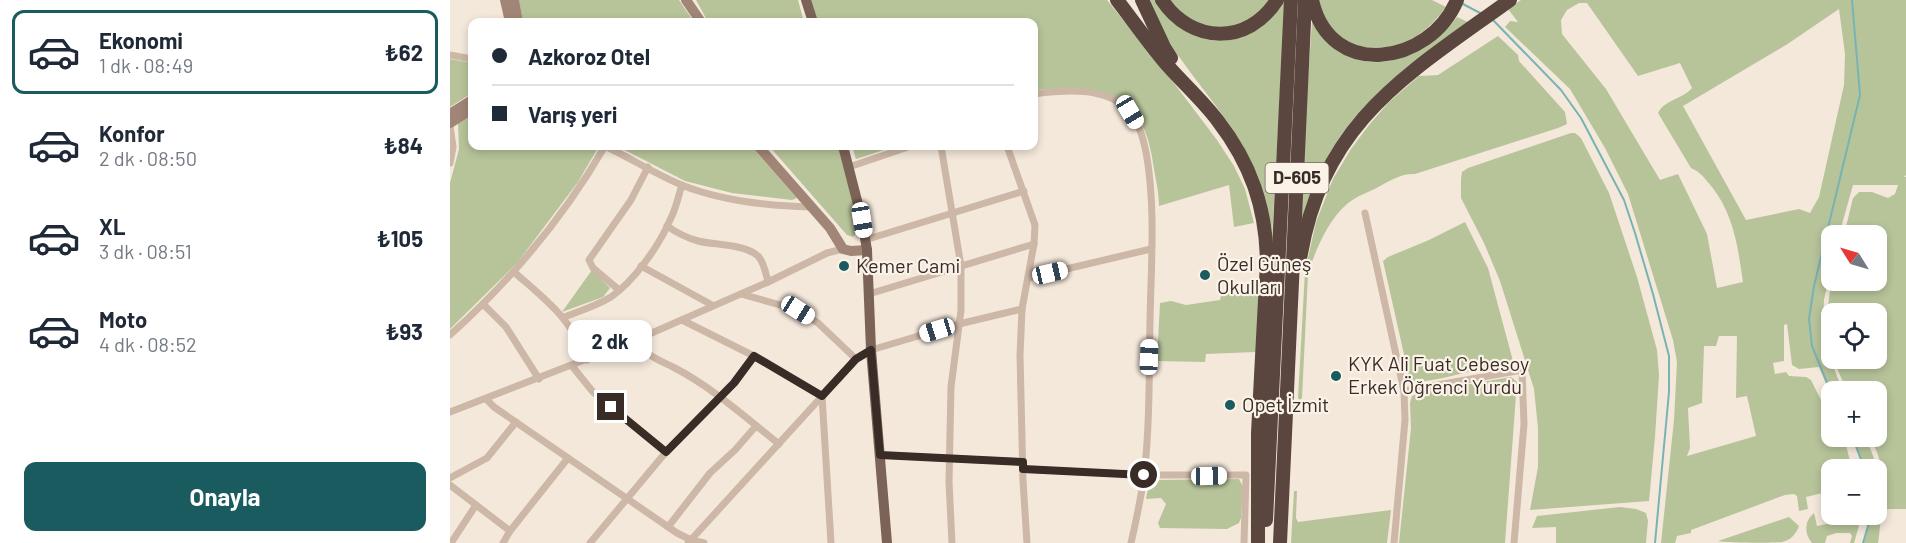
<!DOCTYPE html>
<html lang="tr">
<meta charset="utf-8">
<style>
:root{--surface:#fff;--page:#f6f6f7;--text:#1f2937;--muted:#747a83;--line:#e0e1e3;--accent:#195b5e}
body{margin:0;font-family:Barlow,sans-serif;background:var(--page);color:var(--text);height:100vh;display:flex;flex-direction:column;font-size:22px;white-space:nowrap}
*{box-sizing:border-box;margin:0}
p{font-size:20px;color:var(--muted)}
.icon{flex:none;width:33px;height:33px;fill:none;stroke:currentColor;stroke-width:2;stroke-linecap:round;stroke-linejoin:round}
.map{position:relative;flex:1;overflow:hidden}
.sheet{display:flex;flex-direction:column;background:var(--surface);width:450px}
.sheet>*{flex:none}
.guide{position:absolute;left:18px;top:18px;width:570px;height:132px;border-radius:12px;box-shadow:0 3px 9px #0003;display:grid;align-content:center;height:132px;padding:0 24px;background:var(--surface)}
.needle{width:39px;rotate:307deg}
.controls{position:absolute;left:1371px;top:225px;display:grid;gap:12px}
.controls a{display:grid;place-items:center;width:66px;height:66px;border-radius:12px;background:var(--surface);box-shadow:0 3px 9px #0003;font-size:30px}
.end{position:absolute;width:27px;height:27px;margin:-14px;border:8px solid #392c27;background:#fff;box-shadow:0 0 0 3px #fff}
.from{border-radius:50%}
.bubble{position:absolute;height:42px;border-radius:12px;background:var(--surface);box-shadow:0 3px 9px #0003;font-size:20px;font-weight:700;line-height:42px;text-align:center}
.car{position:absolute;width:18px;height:36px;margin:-18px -9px;border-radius:8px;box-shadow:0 0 4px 2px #0007;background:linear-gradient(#fff 24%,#345 0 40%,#fff 0 76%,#345 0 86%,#fff 0)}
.guide b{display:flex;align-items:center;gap:21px;height:57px;font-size:22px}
.guide b+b{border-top:2px solid var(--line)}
.guide i{width:15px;height:15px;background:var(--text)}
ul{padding:10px 0 0;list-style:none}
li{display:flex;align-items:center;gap:18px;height:84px;margin:0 12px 9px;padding:0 12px;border:3px solid transparent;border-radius:12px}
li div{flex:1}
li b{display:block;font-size:22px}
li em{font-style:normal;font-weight:700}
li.on{border-color:var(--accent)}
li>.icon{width:54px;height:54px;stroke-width:1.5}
.cta{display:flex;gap:12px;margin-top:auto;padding:12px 24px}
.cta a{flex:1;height:69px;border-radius:12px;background:var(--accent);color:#fff;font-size:24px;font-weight:700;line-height:69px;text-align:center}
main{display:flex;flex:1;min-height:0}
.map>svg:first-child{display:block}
</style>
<main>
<section class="sheet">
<ul>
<li class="on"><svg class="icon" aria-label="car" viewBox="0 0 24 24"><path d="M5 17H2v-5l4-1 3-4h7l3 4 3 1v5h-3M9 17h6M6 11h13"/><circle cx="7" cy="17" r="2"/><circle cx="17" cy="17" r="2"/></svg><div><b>Ekonomi</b><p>1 dk · 08:49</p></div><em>₺62</em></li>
<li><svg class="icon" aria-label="car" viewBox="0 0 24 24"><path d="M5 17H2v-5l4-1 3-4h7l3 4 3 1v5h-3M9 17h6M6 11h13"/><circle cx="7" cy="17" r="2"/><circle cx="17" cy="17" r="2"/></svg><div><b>Konfor</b><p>2 dk · 08:50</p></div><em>₺84</em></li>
<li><svg class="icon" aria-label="car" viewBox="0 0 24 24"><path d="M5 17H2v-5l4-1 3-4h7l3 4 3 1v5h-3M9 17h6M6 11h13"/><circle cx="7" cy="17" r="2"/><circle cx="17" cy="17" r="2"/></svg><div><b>XL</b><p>3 dk · 08:51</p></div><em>₺105</em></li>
<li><svg class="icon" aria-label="car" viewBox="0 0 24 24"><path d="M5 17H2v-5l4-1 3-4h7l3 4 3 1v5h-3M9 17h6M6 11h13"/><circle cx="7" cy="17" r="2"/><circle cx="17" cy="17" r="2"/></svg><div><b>Moto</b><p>4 dk · 08:52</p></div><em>₺93</em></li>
</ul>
<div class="cta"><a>Onayla</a></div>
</section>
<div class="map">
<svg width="1456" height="543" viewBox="0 0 1456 543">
<rect width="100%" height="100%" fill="#f4e8db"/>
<g fill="#b7c49a" fill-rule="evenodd">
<path d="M69 0H229L244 22H73Z"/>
<path d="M246 0H348L354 22H258Z"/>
<path d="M361 0H657L717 74 767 140 784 166 795 189 804 223 784 227 779 185 709 206C709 193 706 181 704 169 695 90 652 85 584 90V22H368Z"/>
<path d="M698 0H706C726 35 769 55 806 29 816 22 823 9 831 0H835L821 257C821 233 820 207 811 184 791 128 747 87 716 37 709 26 704 12 698 0Z"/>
<path d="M720 0H821C802 24 770 37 741 20 733 15 727 7 720 0Z"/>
<path d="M866 0H982L996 7C973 39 933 63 895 41 892 39 886 37 883 34 875 26 871 10 866 0Z"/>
<path d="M1071 0H1456V175L1454 177H1456V509H1436C1437 483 1432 460 1420 437L1426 436V392L1397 391 1383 359 1426 358V314H1382L1381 351C1378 326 1376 305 1382 281L1426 280V236L1394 235 1403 198 1409 192H1422L1438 198 1445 194 1448 185H1403L1389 235 1382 236 1381 267 1374 300 1373 318 1379 356 1393 391 1382 392 1381 395 1369 367 1349 369 1342 365 1337 324 1334 325V361L1323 363 1325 374 1336 372 1339 376 1356 377 1361 380 1381 420 1382 436 1391 437 1396 445 1402 469 1382 470 1381 491 1356 497 1358 509 1349 511 1347 496 1344 494 1335 495 1241 530V533L1227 536 1225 543H1211L1224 420 1227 362 1223 340 1178 194 1155 148 1120 89 1055 27 1060 21 1068 22 1058 9ZM1129 3H1137L1188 76 1230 63 1242 88C1233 99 1214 100 1208 113L1241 168C1251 172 1255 179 1262 187 1284 215 1288 248 1293 282L1267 288 1257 234 1228 174 1210 180 1156 89 1112 34 1111 20 1117 10ZM1389 9 1395 54 1394 85 1369 197 1360 213 1349 209 1296 220 1233 106 1336 45ZM1269 336H1287L1286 398 1297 396 1306 436 1237 456 1240 448 1238 408 1252 403 1254 346H1266Z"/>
<path d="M1007 17 1018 22C959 64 895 109 867 179 859 200 854 223 848 245L850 193 862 22C887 60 924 74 965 51 977 45 987 33 998 24L1000 26Z"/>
<path d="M1048 36 1068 55 1069 61 1115 112 1117 124 1108 128 965 174C953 173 941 180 930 186 920 192 906 196 897 204 878 220 865 251 858 274L852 398 850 400 848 398 855 271 866 222 883 179 901 149 919 125 939 102 969 76 988 75Z"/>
<path d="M0 59 22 63V93L0 107Z"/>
<path d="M22 114V146H149L128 182 67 263 0 329V183L9 149 8 123Z"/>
<path d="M1121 133H1125L1131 138 1159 193 1187 277 1207 350 1209 375 1205 437 1199 501 1080 510 1088 467V428L1084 389 1050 281 1034 243 1011 198V179L1012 172 1018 168Z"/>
<path d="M167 146H301L347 198 342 200 282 193 235 181Z"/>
<path d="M319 146H388C393 164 411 213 408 229 407 234 406 233 403 237L397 235Z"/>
<path d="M402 146H446L406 159Z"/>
<path d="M1015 222 1038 268 1063 361 1061 364C1051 367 1042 367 1032 369 1008 373 985 383 960 381L933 261 938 257 979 240Z"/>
<path d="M142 270 160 288 153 297 112 312Z"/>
<path d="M809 292 806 352 756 354 755 362 707 361 710 303 721 301 736 305 770 300 772 293Z"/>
<path d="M1061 377 1067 382 1055 543H949L961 428 960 403 962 396 968 393Z"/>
<path d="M1402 437H1415C1433 473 1434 504 1428 543H1413L1418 526V515L1426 514V470L1415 469Z"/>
<path d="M789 479 793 487 791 518 789 523 777 529 710 528 708 523 716 504 711 498 696 499 699 483 704 480Z"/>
<path d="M844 491H847L846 518 848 522 941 510 937 543H841Z"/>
<path d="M1170 507 1186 509 1196 513 1198 521 1196 543H1106V527L1082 528 1087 516Z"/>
<path d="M1364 513 1367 526 1400 519V517L1405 516V515H1409L1410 522 1404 543H1400L1402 536 1400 533H1386L1377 536 1375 543H1362C1354 533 1354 521 1364 513Z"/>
<path d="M1339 517 1349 526C1346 534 1341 540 1332 542 1321 543 1280 543 1268 541Z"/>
</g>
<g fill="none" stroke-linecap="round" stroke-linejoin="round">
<g stroke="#78b3b3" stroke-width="2">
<path d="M1011 3 1032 14"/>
<path d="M1042 19 1111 90 1131 118 1174 200 1185 233 1203 294 1219 356V392L1205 543"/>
<path d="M1382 395 1362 346 1359 319 1364 286 1410 95 1402 0"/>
<path d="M1402 436 1415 470"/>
<path d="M1413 543 1418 526V514"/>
</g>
<g stroke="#cdb7a6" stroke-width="7">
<path d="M0 55 22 59"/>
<path d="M584 94C614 90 656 86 679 111 689 122 693 138 696 152 706 207 701 265 700 321 699 372 700 425 694 476 691 498 686 521 681 543"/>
<path d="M0 126 3 147 0 163"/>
<path d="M155 146C180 158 209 176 234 186 273 201 319 206 361 207"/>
<path d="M491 146 511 266V310L501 387 499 482 502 543"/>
<path d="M557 146 585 225 584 244 572 309 570 355 573 481 577 543"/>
<path d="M399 167 461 146"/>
<path d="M915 213 954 391 955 420 944 543"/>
<path d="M217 226C227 233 237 238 248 241 264 245 295 244 308 256 314 262 316 274 318 282"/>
<path d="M415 240 574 191"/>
<path d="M191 266 262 305"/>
<path d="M64 272C97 301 120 317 137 360"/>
<path d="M578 278 701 249"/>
<path d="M169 290 143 268 139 260 181 200 198 167"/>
<path d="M291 294 348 310 368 323 406 359"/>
<path d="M419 294 584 244"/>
<path d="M33 304 56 327 89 379"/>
<path d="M114 317C130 311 146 306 161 297 184 281 209 246 220 220 226 209 228 197 232 185"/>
<path d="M232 320 314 361 372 396 381 543"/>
<path d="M0 335C61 280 114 217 155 146"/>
<path d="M188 339C193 355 209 360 223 367 262 387 295 417 329 444"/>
<path d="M122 366 143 392 216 452"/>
<path d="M954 391 1072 370 1074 424 1064 543"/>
<path d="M36 399 44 407 227 533 241 540 254 543"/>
<path d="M0 412 188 339 318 282 377 253 393 249"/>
<path d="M430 455 573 462"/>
<path d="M573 469 694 475H796L794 543"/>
<path d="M0 478 37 458 66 422"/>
<path d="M0 485 60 531"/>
<path d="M218 527 260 473 285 450 306 426"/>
<path d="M1 543 26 505"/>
<path d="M53 543 60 531 118 458"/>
<path d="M140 543 216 452 284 383 304 356"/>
<path d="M238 543 406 359 421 350 509 324 572 309"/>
</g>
<g stroke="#a18577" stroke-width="10">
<path d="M55 0 60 22"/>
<path d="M64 0 68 22"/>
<path d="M236 0 251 22"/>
<path d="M0 114 22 100"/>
<path d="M0 123 22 109"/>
<path d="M308 146 380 228 393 249 401 251 417 250"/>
</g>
<g stroke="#7c6357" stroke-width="10">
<path d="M356 0 363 22"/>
<path d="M393 146 412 220 417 250 421 350 437 543"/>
</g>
<g stroke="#5a463e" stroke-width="14">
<path d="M667 0C684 22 700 45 718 66 734 84 753 101 768 121 801 164 816 207 817 262L808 433V543"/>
<path d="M692 0 714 47 721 58"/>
<path d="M712 0C741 44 798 46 827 0"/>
<path d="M862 0C880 81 980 65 1007 0"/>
<path d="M850 259C873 121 955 76 1060 0"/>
<path d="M816 520 841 0"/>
<path d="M830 543 855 0"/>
</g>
</g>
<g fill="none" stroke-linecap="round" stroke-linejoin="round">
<path stroke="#392c27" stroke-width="8" d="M161 407 216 452 284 383 304 356 372 396 406 359 421 350 430 455 573 462V469L694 475"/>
</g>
<g fill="#195b5e" stroke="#fbf2e8" stroke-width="2">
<circle cx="394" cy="266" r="6"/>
<circle cx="755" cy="275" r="6"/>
<circle cx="886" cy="376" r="6"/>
<circle cx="780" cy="405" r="6"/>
</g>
<g text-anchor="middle" stroke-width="4.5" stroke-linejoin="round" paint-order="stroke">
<rect fill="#fbf2e8" stroke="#736761" stroke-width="1.5" x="815.5" y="163" width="63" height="30" rx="4.5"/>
<g font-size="18" font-weight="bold" fill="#392c27">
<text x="847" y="184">D-605</text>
</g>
<g font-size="20" fill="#392c27" stroke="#fbf2e8" text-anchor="start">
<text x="767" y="271">Özel Güneş<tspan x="767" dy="23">Okulları</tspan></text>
<text x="406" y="273">Kemer Cami</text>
<text x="898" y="371">KYK Ali Fuat Cebesoy<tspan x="898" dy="23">Erkek Öğrenci Yurdu</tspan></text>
<text x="792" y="412">Opet İzmit</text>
</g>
</g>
</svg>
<div class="controls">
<a><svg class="needle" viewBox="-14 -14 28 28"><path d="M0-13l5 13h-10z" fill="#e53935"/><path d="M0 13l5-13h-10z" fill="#747a83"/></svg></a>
<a><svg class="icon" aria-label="locate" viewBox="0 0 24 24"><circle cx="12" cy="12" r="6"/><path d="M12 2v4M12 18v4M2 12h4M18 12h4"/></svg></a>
<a>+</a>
<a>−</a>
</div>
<i class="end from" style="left:694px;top:475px"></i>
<i class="end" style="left:161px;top:407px"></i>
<div class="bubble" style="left:118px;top:320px;width:84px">2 dk</div>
<i class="car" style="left:680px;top:112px;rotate:149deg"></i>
<i class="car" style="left:412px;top:220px;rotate:171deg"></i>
<i class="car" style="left:600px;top:273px;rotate:77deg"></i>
<i class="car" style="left:348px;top:310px;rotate:122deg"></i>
<i class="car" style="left:487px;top:330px;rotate:253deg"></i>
<i class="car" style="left:699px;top:357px;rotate:2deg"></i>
<i class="car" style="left:759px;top:476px;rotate:89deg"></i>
<div class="guide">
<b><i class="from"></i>Azkoroz Otel</b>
<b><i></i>Varış yeri</b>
</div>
</div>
</main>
